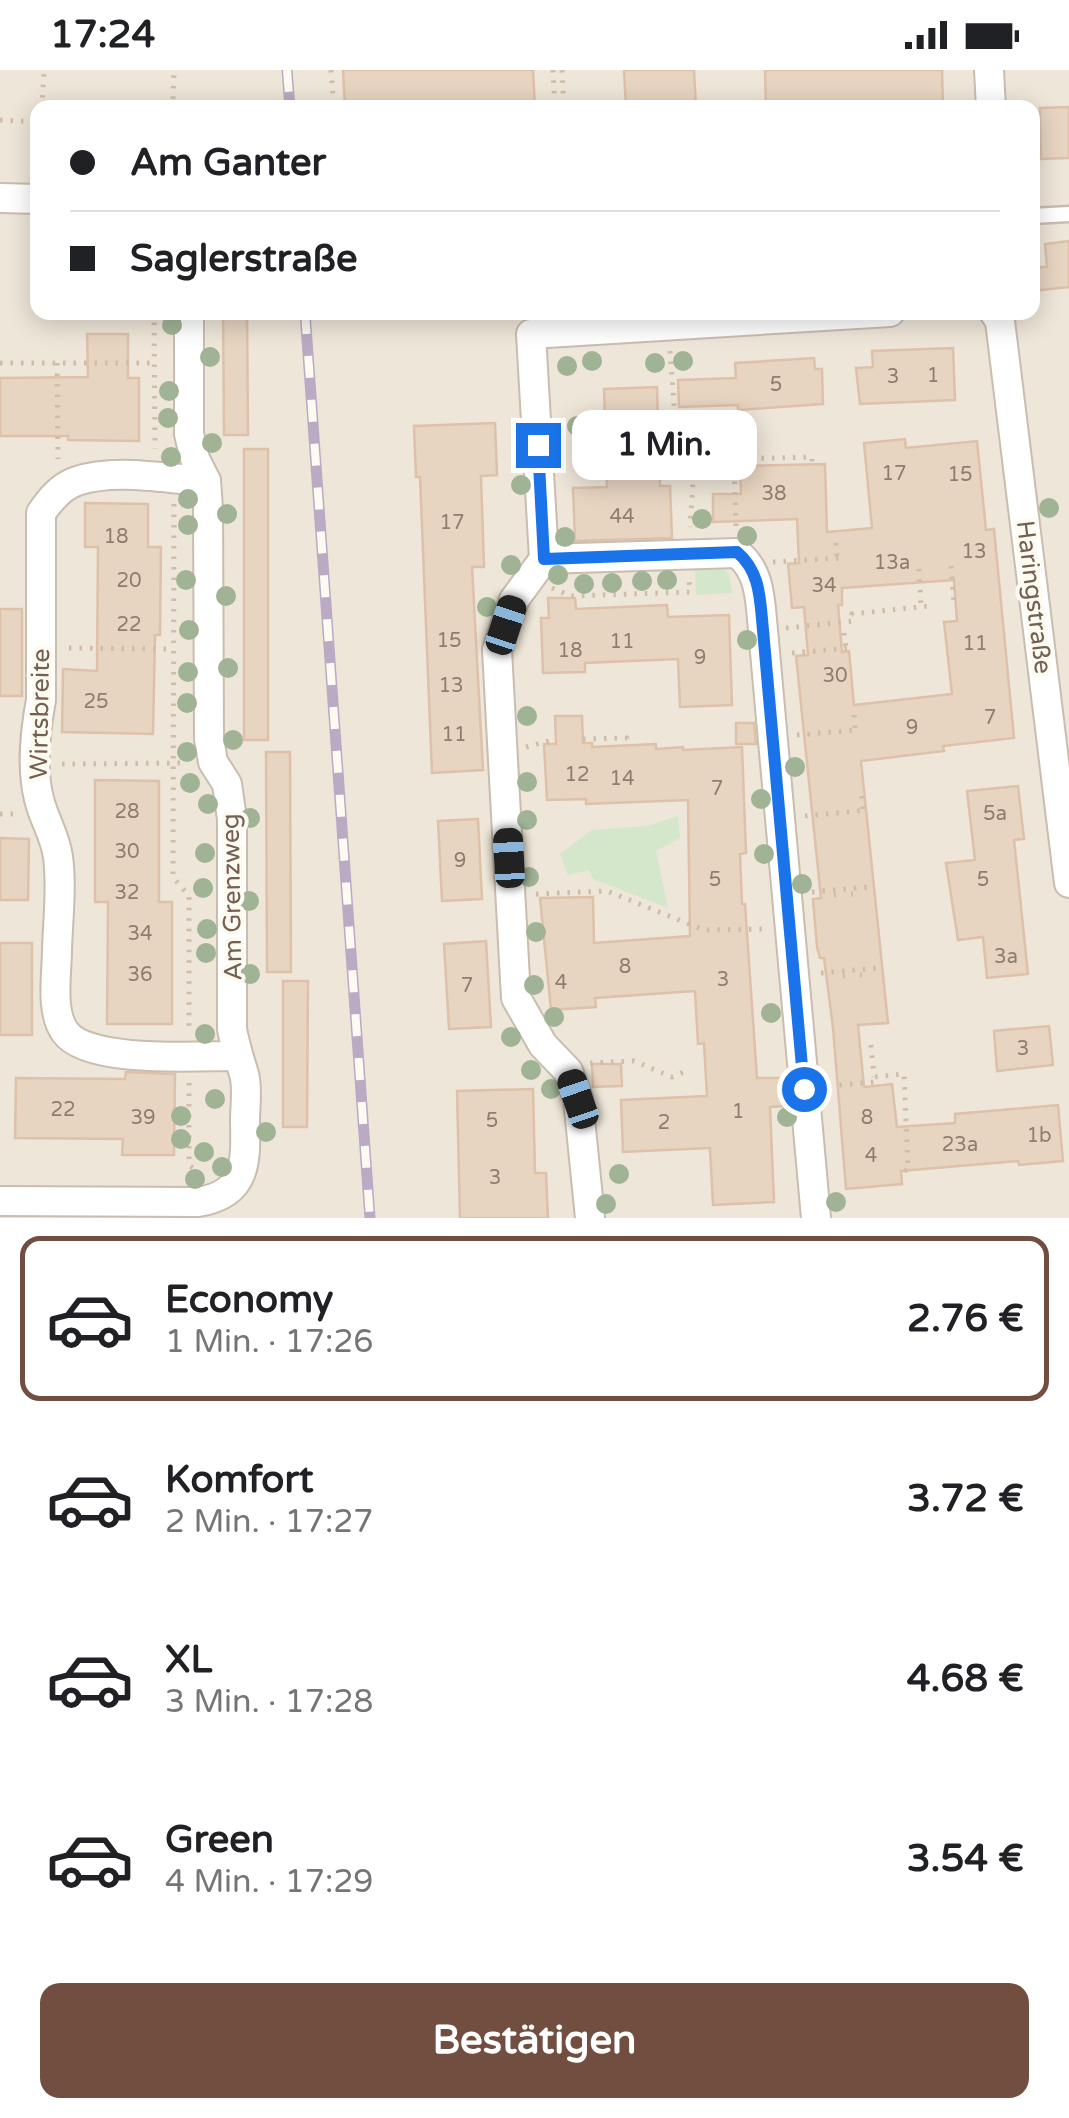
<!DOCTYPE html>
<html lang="de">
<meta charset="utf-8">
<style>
:root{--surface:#fff;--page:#f2f2f2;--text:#202124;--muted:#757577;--line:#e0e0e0;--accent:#714e3f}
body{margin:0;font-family:"Varela Round",sans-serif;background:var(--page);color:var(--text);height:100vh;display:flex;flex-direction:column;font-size:38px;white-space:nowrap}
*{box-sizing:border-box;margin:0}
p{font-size:32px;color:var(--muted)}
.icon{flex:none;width:55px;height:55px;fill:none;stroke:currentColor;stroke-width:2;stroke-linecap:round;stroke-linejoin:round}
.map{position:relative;height:1148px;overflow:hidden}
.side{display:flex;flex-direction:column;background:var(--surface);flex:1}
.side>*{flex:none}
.hud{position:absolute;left:30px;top:30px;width:1010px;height:220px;border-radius:20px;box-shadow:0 5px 25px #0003;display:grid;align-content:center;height:220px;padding:0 40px;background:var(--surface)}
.end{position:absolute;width:45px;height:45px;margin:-22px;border:12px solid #1a73e8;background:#fff;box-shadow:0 0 0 5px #fff}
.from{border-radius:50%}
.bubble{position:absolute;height:70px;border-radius:20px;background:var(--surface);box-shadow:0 5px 25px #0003;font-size:32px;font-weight:700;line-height:70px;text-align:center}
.car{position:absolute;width:30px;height:60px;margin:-30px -15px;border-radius:12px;box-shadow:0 0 8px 2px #0007;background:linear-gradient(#222 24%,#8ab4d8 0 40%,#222 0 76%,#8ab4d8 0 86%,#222 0)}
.hud b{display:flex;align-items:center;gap:35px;height:95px;font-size:38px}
.hud b+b{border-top:2px solid var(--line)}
.hud i{width:25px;height:25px;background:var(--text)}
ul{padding:18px 0 0;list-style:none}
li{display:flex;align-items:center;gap:30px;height:165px;margin:0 20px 15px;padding:0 20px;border:5px solid transparent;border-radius:20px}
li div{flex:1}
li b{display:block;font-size:38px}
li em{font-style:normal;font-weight:700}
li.active{border-color:var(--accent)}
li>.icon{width:90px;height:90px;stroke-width:1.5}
.cta{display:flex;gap:20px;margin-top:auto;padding:20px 40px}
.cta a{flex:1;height:115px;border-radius:20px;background:var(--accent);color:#fff;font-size:40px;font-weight:700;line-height:115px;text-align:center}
.status{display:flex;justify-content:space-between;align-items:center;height:70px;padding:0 50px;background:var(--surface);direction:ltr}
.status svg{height:28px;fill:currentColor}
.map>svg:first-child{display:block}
</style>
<div class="status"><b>17:24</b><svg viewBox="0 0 49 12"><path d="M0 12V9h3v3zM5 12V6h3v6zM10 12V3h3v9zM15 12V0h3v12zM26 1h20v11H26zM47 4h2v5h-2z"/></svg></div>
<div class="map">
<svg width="1069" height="1148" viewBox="0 0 1069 1148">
<rect width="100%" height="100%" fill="#faf6eb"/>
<path fill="#eee6d8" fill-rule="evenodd" d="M0 0H1069V1148H0ZM38 38H1032V242H38Z"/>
<g fill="#d4e7cb">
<path d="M695 499H723L729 504 732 523 696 525Z"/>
<path d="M678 746 680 768 656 781 668 838 593 809 589 800 568 805 560 784 592 760 647 756Z"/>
</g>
<g fill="#e7d4c1" stroke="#ddc1a9" stroke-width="2.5" fill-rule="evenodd">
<path d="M343 0H533L535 38H345Z"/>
<path d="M624 0H694L696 38H626Z"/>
<path d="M765 0H942L943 38H766Z"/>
<path d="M1069 37V88L1041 89 1040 38Z"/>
<path d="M1069 171V217L1032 221V197H1047L1045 174Z"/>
<path d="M223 242H247L248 365H224Z"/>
<path d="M87 264H128V308H139V371L68 370V366H0V308L88 307Z"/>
<path d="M953 278 955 330 860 334 856 298 873 297 872 281Z"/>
<path d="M814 288 815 299H822L823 334 738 340V335L679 337 678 310 736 308 735 293Z"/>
<path d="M657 317 660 416H670L672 468 575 471 573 418 607 417 604 319Z"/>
<path d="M495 353 497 405 481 406 484 497H472L483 700 432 703 420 407H416L414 356Z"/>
<path d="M905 369 906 378 977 371 986 460 994 459 1014 668 943 676 944 681 861 691 888 953 858 955 864 1017 892 1014 897 1057 955 1053V1044L1058 1035 1063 1091 1019 1095 1018 1091 901 1101 902 1114 846 1119 833 958 824 888H820L817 877 813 829 821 828 796 586 808 585 804 537 792 538 788 494 799 493 797 449 713 452V424H741L740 396 825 394 827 462 872 458 864 373ZM954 510 957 551 944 552 952 624 854 635 849 581 842 582 838 535H842V518Z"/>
<rect x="244" y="379" width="24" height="291"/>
<path d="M85 433 148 434V477H161L160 565H155L153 664 62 662 63 599 97 601 98 477H85Z"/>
<path d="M548 528H575L576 539 667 535 668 547 729 545 732 635 680 637 678 589 585 593V602L543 603 541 548H549Z"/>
<rect x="0" y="539" width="22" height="87"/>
<path d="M555 646H582L583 673H592V677L656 674V679L683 677V680L742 677 746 783 740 784 742 834H745L757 1008H786L788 1036 770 1037 774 1132 713 1135 710 1078 623 1082 621 1030 707 1026 704 973 698 974 695 921 595 928 596 937 551 940 540 828 593 827 594 873 690 866 688 730 586 734V729L547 730 544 674H556Z"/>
<path d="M736 653H754L756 674H736Z"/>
<path d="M266 682H290L291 902H267Z"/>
<path d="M95 710 159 711V832H172V954H107L108 832H95Z"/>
<path d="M1018 716 1024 769 1014 770 1028 904 987 908 983 867 958 870 946 793 975 790 967 721Z"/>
<path d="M478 749 482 829 442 831 438 751Z"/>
<path d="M0 768 29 769 28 830H0Z"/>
<path d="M486 871 491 957 449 959 444 874Z"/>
<rect x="0" y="873" width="32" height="92"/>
<path d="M283 911H308L307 1057H283Z"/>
<path d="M1049 956 1053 995 997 1001 994 961Z"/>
<path d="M592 994H621L622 1016 593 1017Z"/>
<path d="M126 1002 175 1004 174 1085H122L123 1069 15 1068 16 1008 125 1009Z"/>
<path d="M533 1019 535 1103H546L548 1148H460L457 1021Z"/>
</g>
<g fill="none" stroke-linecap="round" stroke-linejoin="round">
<g stroke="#c9bdaf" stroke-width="19">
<path id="lane" d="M1032 146 1069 144"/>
</g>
<g stroke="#c9bdaf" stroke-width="32">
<g id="street">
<path d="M989 0 991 38"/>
<path d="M0 128 38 129"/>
<path d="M994 242 1000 251 1069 813"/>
<path d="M206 411C166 409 116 398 77 411 61 416 50 430 41 443V630C35 662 31 697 39 729 44 750 55 765 58 787 62 817 58 849 57 879 57 904 50 941 65 962 88 994 199 986 236 986"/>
<path d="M544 489 737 483C761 502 760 531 763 560L816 1148"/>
<path d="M0 1131 198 1132C247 1124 246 1092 245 1051 245 1036 248 1018 244 1004 239 988 235 975 232 959V749L227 714 213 692 209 669 208 438 206 411 195 389 189 364V242"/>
<path d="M590 1148 578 1029 568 1001 543 975 516 928 497 580 514 530 544 489 531 264 890 242"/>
</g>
</g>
<g stroke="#d1bca9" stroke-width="5" stroke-dasharray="2.5 8" stroke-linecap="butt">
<path d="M331 0 334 38"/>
<path d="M553 0 555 38"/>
<path d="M562 0 564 38"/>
<path d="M42 38 44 0"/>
<path d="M168 38 173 30 174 0"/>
<path d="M0 50 38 52"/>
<path d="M154 242 155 379"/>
<path d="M670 281 676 361 693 413 690 457"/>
<path d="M0 293H157"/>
<path d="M57 293 58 389"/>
<path d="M174 434 173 807 189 826V962"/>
<path d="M736 456 734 389 812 387V394"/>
<path d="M836 473 837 488"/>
<path d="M773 492 840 488"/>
<path d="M951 496 954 533"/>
<path d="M919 499 921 536"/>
<path d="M552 518 571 526 690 522 689 508"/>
<path d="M786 558 853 551 852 544 928 536"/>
<path d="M844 563 846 578"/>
<path d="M69 578 173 579"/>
<path d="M792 583 849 578"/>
<path d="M854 645 855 660"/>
<path d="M797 665 858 660"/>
<path d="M583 669 627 668V676"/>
<path d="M526 677 556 669"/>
<path d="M62 694 186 693"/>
<path d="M862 726 863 740"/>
<path d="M0 744H17"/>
<path d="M805 746 866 740"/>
<path d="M812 822 869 817"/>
<path d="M536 824 607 821 704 860 762 859"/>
<path d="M851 824H853"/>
<path d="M834 825H836"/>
<path d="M821 903 878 898"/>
<path d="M860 905H862"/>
<path d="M843 906H845"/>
<path d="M871 975 874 1007"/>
<path d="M590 993 634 991 672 1007 686 1001"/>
<path d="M189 1013V1095L202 1105"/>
<path d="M829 1016 875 1012 874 1007 904 1004 908 1100 901 1101"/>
</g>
<use href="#lane" stroke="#fff" stroke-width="14"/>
<use href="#street" stroke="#fff" stroke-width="28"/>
<g stroke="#baaac4" stroke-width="11">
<g id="rail">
<path d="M287 0 290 38"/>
<path d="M305 242 370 1148"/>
</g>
</g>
<use href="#rail" stroke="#fdfaf2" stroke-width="8" stroke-dasharray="22" stroke-linecap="butt"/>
</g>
<g fill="#a0b395">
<circle cx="172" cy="255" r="10"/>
<circle cx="210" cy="287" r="10"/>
<circle cx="592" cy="291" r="10"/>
<circle cx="683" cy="291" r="10"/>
<circle cx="655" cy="293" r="10"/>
<circle cx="567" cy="296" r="10"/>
<circle cx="169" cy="321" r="10"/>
<circle cx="168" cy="348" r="10"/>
<circle cx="577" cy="356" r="10"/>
<circle cx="212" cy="373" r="10"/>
<circle cx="171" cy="387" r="10"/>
<circle cx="521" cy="415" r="10"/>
<circle cx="188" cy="429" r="10"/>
<circle cx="1049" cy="438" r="10"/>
<circle cx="227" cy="444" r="10"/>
<circle cx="702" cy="449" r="10"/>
<circle cx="188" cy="455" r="10"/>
<circle cx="747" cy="466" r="10"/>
<circle cx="565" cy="467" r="10"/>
<circle cx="511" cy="495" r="10"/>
<circle cx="558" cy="505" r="10"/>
<circle cx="186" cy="510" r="10"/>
<circle cx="667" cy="510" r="10"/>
<circle cx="642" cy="511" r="10"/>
<circle cx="612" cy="513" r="10"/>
<circle cx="584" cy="514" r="10"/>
<circle cx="226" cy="526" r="10"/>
<circle cx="487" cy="537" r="10"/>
<circle cx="189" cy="560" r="10"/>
<circle cx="747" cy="570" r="10"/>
<circle cx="228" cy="598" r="10"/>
<circle cx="188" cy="602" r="10"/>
<circle cx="187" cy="633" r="10"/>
<circle cx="527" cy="646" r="10"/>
<circle cx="233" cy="670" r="10"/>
<circle cx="187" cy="682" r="10"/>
<circle cx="795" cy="697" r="10"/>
<circle cx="527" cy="712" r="10"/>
<circle cx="190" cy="713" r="10"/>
<circle cx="761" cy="729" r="10"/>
<circle cx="208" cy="734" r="10"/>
<circle cx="250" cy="748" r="10"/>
<circle cx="527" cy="750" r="10"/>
<circle cx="205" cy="783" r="10"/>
<circle cx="764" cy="784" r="10"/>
<circle cx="529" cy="807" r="10"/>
<circle cx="802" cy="814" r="10"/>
<circle cx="203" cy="818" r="10"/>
<circle cx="249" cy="831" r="10"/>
<circle cx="207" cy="859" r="10"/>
<circle cx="536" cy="862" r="10"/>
<circle cx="206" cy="883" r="10"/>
<circle cx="250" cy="904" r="10"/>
<circle cx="534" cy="915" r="10"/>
<circle cx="771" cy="943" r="10"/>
<circle cx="554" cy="947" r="10"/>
<circle cx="205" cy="964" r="10"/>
<circle cx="511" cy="967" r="10"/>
<circle cx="531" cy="1000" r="10"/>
<circle cx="551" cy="1019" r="10"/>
<circle cx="215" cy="1029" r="10"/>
<circle cx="181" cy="1046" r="10"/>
<circle cx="787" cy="1047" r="10"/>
<circle cx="266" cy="1062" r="10"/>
<circle cx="181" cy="1069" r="10"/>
<circle cx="204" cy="1082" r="10"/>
<circle cx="222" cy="1097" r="10"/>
<circle cx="619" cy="1104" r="10"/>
<circle cx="195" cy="1109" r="10"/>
<circle cx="836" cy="1132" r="10"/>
<circle cx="606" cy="1134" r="10"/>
</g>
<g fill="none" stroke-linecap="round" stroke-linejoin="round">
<path stroke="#1a73e8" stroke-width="12" d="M538 375 544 489 737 482C761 502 760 531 763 560L804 1019"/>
</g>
<g text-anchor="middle" stroke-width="8" stroke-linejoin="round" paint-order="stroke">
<g font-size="20" fill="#907d6d">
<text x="933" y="312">1</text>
<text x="893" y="313">3</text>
<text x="776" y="321">5</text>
<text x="894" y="410">17</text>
<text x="960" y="411">15</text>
<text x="774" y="430">38</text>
<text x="622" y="453">44</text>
<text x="452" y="459">17</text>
<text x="116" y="473">18</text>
<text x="974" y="488">13</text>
<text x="892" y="499">13a</text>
<text x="129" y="517">20</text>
<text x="824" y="522">34</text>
<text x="129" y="561">22</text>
<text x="449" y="577">15</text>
<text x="622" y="578">11</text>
<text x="975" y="580">11</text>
<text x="570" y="587">18</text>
<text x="700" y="594">9</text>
<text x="835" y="612">30</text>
<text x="451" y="622">13</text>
<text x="96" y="638">25</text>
<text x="990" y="654">7</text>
<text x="912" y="664">9</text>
<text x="454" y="671">11</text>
<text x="577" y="711">12</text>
<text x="622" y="715">14</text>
<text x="717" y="725">7</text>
<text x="127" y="748">28</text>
<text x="995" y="750">5a</text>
<text x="127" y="788">30</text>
<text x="460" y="797">9</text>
<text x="715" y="816">5</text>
<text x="983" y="816">5</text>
<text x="127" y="829">32</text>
<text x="140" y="870">34</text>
<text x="1006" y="893">3a</text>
<text x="625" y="903">8</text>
<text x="140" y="911">36</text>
<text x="723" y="916">3</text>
<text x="561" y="919">4</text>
<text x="467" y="922">7</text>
<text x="1023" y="985">3</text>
<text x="63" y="1046">22</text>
<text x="738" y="1048">1</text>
<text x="143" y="1054">39</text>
<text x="867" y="1054">8</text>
<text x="492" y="1057">5</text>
<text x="664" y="1059">2</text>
<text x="1039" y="1072">1b</text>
<text x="960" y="1081">23a</text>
<text x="871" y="1092">4</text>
<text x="495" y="1114">3</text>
</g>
<g font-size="25" fill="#736051" stroke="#fdfaf2">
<text transform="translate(1035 527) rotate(83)" y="9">Haringstraße</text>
<text transform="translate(39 644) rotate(-89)" y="9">Wirtsbreite</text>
<text transform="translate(231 827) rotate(-91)" y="9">Am Grenzweg</text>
</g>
</g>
</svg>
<i class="end from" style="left:804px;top:1019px"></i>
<i class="end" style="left:538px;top:375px"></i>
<div class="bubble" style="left:572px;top:340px;width:185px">1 Min.</div>
<i class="car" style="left:506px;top:555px;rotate:18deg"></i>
<i class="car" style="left:509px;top:788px;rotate:357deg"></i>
<i class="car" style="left:578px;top:1029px;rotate:341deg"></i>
<div class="hud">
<b><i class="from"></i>Am Ganter</b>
<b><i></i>Saglerstraße</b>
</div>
</div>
<section class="side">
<ul>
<li class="active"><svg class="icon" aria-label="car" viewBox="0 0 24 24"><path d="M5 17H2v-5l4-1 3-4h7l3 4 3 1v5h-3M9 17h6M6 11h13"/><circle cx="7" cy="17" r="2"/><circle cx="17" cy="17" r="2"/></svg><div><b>Economy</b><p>1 Min. · 17:26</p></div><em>2.76 €</em></li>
<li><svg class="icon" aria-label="car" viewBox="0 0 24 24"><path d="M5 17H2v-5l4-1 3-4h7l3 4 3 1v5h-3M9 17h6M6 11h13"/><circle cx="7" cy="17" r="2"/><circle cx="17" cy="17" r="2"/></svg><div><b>Komfort</b><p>2 Min. · 17:27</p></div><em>3.72 €</em></li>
<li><svg class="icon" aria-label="car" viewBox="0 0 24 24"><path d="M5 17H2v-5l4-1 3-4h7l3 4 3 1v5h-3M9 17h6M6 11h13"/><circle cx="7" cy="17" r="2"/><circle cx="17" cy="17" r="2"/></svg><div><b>XL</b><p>3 Min. · 17:28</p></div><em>4.68 €</em></li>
<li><svg class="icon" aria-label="car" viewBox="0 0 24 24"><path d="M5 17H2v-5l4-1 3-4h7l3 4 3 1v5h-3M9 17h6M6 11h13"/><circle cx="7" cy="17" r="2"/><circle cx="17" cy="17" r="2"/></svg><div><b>Green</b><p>4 Min. · 17:29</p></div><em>3.54 €</em></li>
</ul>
<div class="cta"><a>Bestätigen</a></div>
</section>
